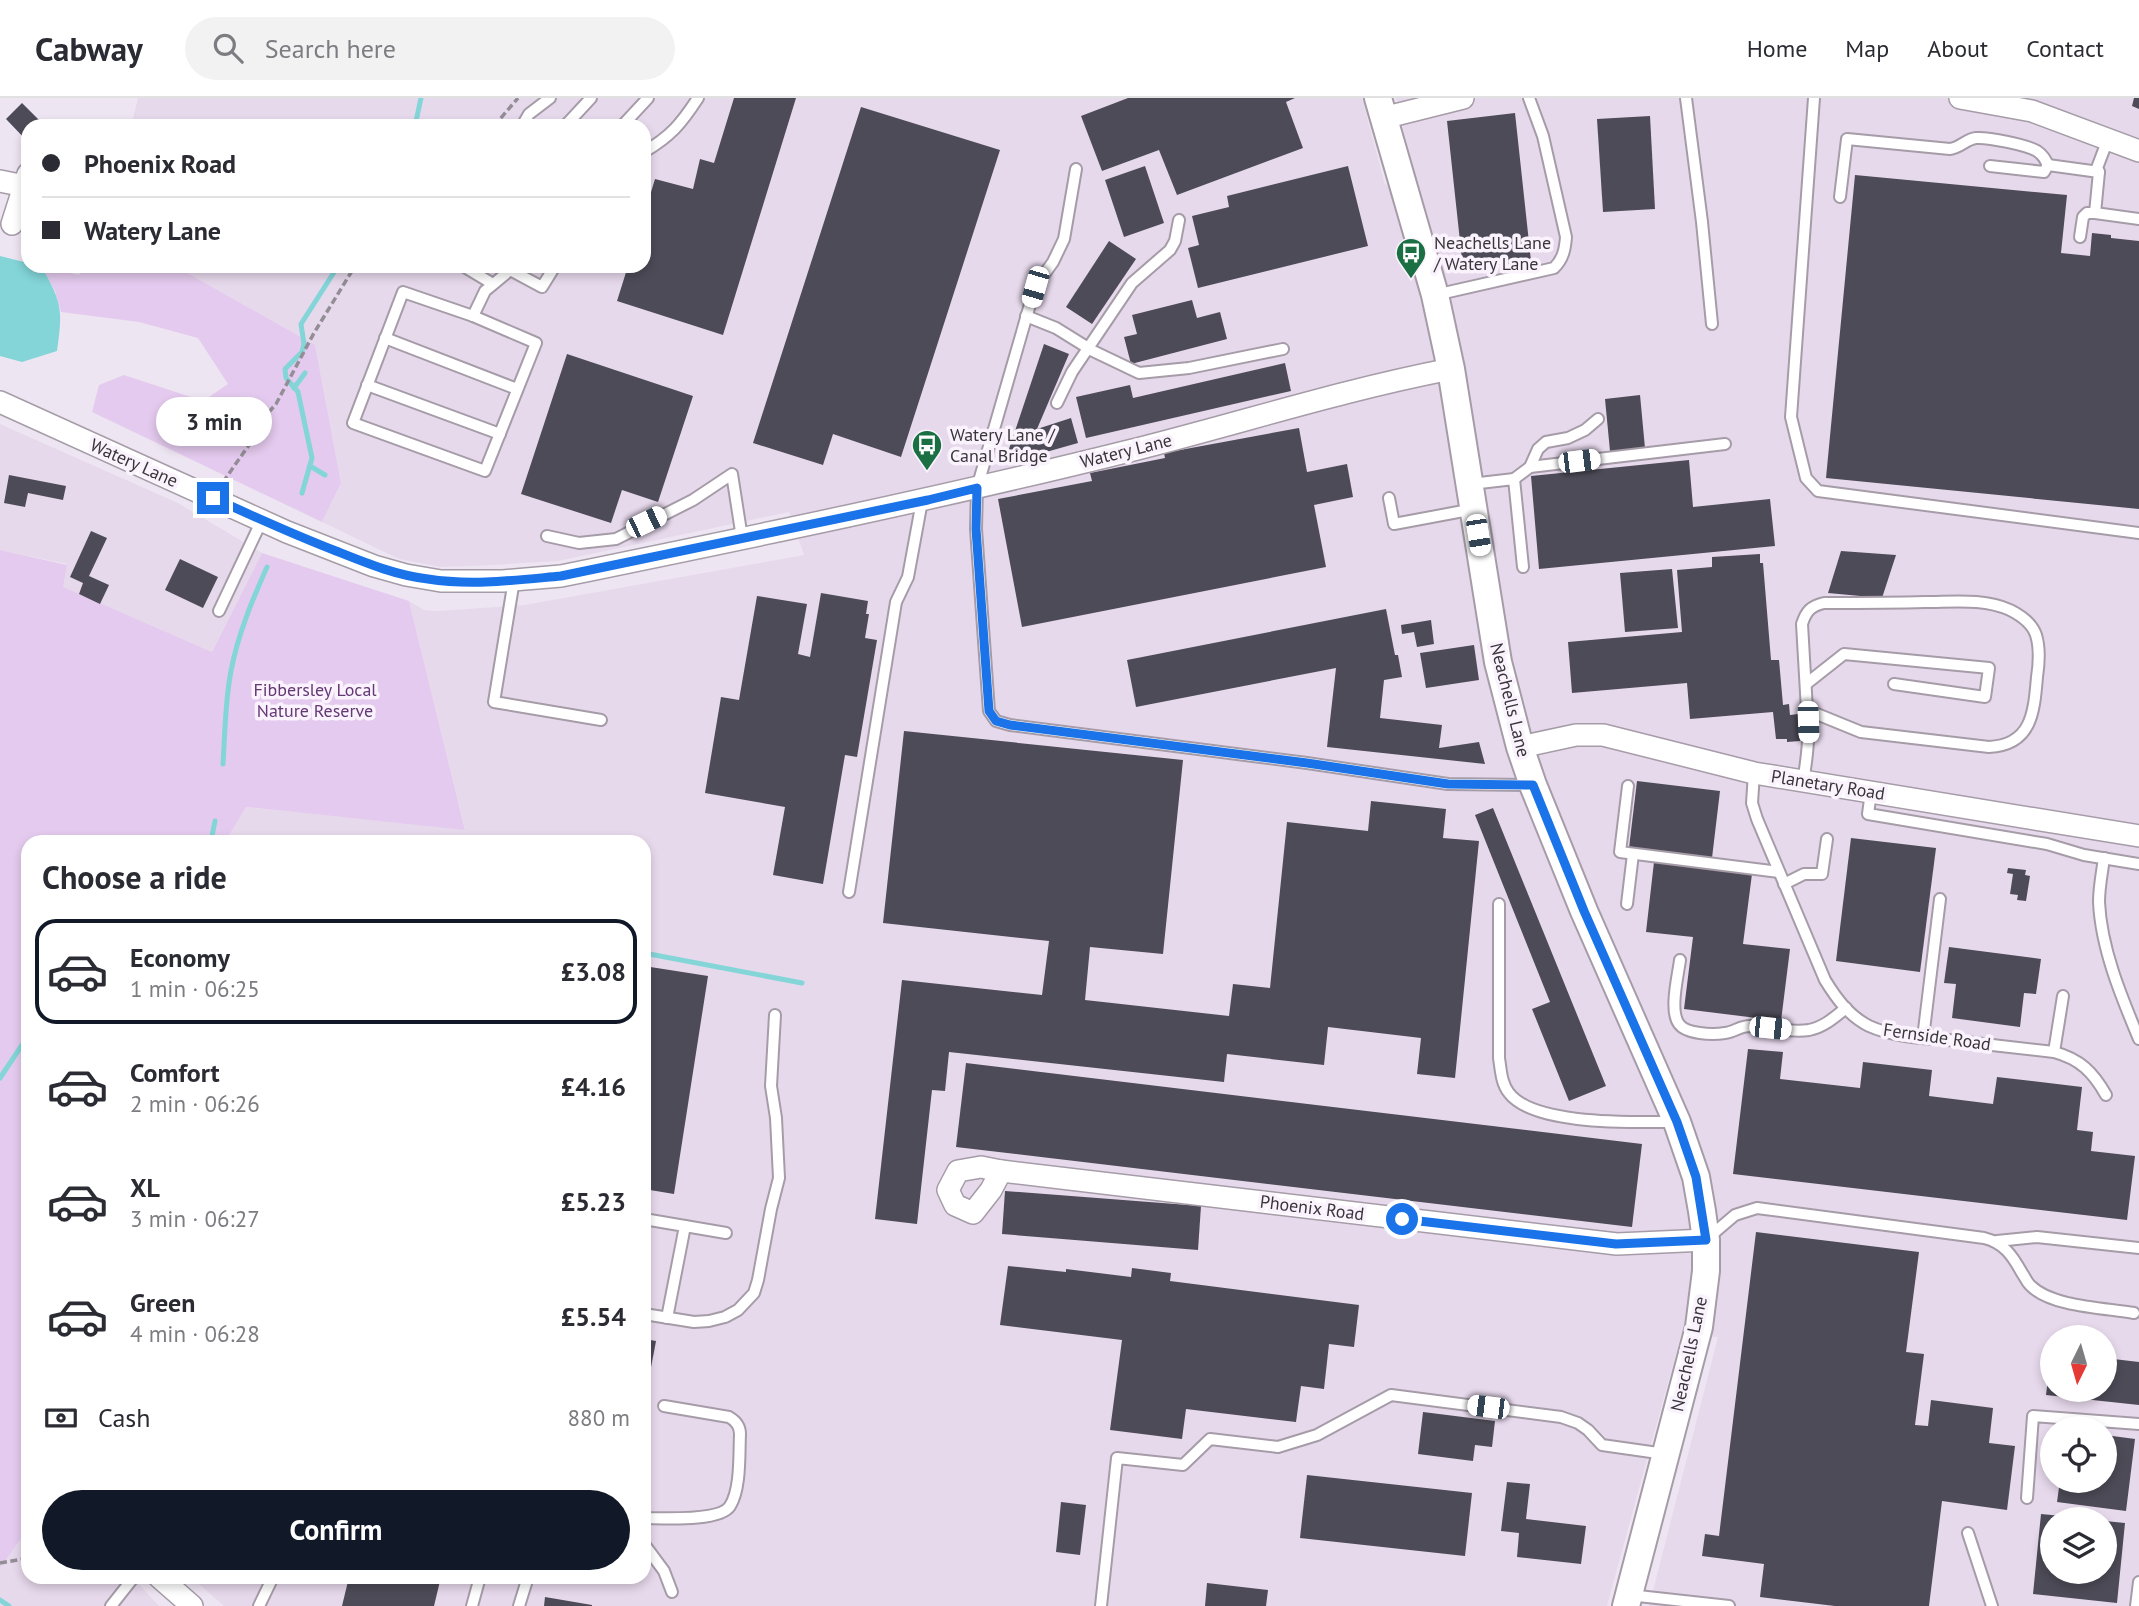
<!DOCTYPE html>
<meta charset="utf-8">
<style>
:root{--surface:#fff;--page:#f2f2f3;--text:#2b2b33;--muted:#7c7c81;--line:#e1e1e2;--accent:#111827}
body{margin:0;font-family:"PT Sans",sans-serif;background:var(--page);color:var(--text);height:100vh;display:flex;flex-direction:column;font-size:26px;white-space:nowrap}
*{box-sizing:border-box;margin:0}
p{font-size:23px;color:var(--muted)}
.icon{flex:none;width:38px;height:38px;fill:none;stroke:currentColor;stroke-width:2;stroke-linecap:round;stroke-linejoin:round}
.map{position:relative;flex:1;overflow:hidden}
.side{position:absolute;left:21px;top:737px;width:630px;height:749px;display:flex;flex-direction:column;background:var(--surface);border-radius:21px;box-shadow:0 4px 10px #0003}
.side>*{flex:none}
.hud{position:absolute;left:21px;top:21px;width:630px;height:154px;border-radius:21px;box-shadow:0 4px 10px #0003;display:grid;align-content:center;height:154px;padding:0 21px;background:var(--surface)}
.needle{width:46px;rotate:185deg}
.tools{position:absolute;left:2040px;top:1227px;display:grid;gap:14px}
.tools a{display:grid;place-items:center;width:77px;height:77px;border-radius:50%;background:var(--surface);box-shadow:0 4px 10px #0003;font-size:35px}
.end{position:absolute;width:32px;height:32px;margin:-16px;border:9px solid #1a73e8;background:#fff;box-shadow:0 0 0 4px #fff}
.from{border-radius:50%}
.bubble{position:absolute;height:49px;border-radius:24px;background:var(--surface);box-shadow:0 4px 10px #0003;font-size:23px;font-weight:700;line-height:49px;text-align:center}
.car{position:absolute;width:21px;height:42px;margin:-21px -10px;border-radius:9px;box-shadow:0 0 5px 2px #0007;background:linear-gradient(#fff 24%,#345 0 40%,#fff 0 76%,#345 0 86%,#fff 0)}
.hud b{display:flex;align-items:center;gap:24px;height:66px;font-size:26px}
.hud b+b{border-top:2px solid var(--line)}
.hud i{width:18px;height:18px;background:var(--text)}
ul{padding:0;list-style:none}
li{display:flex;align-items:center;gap:21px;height:105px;margin:0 14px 10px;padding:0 7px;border:4px solid transparent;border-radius:21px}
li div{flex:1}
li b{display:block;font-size:26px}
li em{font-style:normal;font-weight:700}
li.active{border-color:var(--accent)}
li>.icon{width:63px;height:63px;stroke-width:1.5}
h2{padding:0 21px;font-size:32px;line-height:84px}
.pay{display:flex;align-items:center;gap:18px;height:77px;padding:0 21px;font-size:26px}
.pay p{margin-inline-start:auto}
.cta{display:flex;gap:14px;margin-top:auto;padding:14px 21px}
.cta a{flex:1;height:80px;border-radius:42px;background:var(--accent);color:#fff;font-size:28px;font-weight:700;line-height:80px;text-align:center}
header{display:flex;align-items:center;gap:42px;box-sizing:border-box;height:98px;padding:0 35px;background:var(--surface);border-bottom:2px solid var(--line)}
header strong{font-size:33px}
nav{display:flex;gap:38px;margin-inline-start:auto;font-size:24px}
.search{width:490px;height:63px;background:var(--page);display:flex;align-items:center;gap:18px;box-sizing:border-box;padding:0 24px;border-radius:38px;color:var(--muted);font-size:26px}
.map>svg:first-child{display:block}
</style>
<header>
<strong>Cabway</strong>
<div class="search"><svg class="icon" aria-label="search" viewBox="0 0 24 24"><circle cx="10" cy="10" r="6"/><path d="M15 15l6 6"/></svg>Search here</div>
<nav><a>Home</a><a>Map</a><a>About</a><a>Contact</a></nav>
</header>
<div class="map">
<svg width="2139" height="1508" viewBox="0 0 2139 1508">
<rect width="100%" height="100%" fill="#eee5f2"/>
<g fill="#e7d9ec" fill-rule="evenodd">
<path d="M138 0H1362L1385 87 1414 77 1396 0H2139V1508H1649L1718 1239 1681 1237 1607 1508H224L191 1479H644V744H225L245 709 465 731 409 503 424 512 437 513 524 507 804 457 789 414 558 463 475 468 440 469 399 461 322 424 341 385 315 247 175 168H644V28H131ZM2053 1239H2105V1292H2053ZM2053 1330H2105V1382H2053ZM2053 1421H2105V1474H2053Z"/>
<path d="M0 326 178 405 262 455 212 554 62 489 67 466 0 452Z"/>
<path d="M28 1431V1479H132L159 1508H0V1470Z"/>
</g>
<g fill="#e4caee">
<path d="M41 168 79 177 84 168H175L315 247 341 385 322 424 92 314 99 287 124 277 203 303 228 286 198 240 139 224 61 214 55 193Z"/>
<path d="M0 452 67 467 63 489 212 554 262 455 409 503 465 732 246 709 225 744H28V1431L0 1470Z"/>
</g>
<path fill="#83d5d8" d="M0 158 28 165V168H41C62 204 63 212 57 253L22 264 0 258Z"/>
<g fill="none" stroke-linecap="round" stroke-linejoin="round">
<g stroke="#83d5d8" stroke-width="5">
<path d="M415 28 421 0"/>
<path d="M294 290 305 275"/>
<path d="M310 368 325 377"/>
<path d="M302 395 312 360 298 294 286 280 285 271 302 254 304 246 301 226 338 168"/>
<path d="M223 666C225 636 225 603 231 573 238 536 252 503 267 469"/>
<path d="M205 744 212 738 215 723"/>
<path d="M644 855 802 885"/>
<path d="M0 980 28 938"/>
<path d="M0 1502 9 1508"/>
</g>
</g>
<g fill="#4d4b57">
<path d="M734 0H796L723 237 617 203 628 168H644V117L655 81 693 91 700 61 714 65Z"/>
<path d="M1128 0H1295L1286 4 1303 50 1177 97 1159 52 1102 73 1081 18Z"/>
<path d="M2134 0H2139V11L2132 8Z"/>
<path d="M22 5 45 28H28L27 43 6 21Z"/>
<path d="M861 9 1000 52 901 359 833 336 823 367 753 345Z"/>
<path d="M1515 15 1531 163 1463 171 1447 23Z"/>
<path d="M1650 18 1655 111 1603 114 1597 21Z"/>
<path d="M1145 68 1164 125 1124 139 1105 82Z"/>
<path d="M1348 68 1368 148 1198 190 1188 150 1199 147 1192 118 1229 109 1227 98Z"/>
<path d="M1855 77 2067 97 2061 155 2090 158 2092 135 2111 137V140L2139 143V411L1826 380Z"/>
<path d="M1109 143 1136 161 1092 226 1066 209Z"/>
<path d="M1192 202 1197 220 1220 214 1227 241 1131 266 1124 239 1137 236 1132 217Z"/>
<path d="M1044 246 1069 256 1037 331 1071 320 1078 345 1004 366Z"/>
<path d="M567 256 693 298 658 404 622 392 611 425 521 396Z"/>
<path d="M1285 265 1291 293 1086 340 1076 299 1130 287 1133 300Z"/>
<path d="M1640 297 1645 350 1610 353 1605 301Z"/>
<path d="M1299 330 1307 374 1347 366 1353 399 1314 407 1326 469 1022 529 998 401 1092 383 1090 375 1165 360 1164 355Z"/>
<path d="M1689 362 1693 409 1770 401 1775 448 1539 471 1531 378Z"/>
<path d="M9 377 66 388 63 402 28 395 25 409 4 405Z"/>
<path d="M91 433 107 440 89 478 109 487 100 506 79 496 83 485 70 479Z"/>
<path d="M1841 453 1896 457 1882 500 1828 495Z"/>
<path d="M1760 456V465H1763L1771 562H1779L1783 607 1789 606 1790 617 1798 616 1800 643 1787 644V641H1776L1773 614 1690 621 1687 585 1572 595 1568 544 1682 534 1677 472 1712 469V459Z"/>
<path d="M180 461 218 479 203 510 165 492Z"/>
<path d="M1672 471 1678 530 1625 534 1620 475Z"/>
<path d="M821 495 868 503 866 516H869L865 540 877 542 857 659 845 657 823 786 773 777 785 709 705 695 721 599 739 602 757 498 807 506 798 556 810 559Z"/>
<path d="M1386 511 1395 557H1398L1402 579 1384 582 1380 620 1442 627 1439 650 1479 644 1485 666 1327 649 1336 570 1136 609 1127 562Z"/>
<path d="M1431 522 1434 546 1417 549 1414 534 1402 536 1401 527Z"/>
<path d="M1474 547 1479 582 1426 590 1420 555Z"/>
<path d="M904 633 1183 662 1163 856 1090 849 1085 902 1229 918 1233 886 1270 890 1287 724 1368 733 1371 703 1446 711 1443 740 1479 743 1455 980 1417 976 1421 940 1328 929 1324 967 1227 956 1224 984 949 954 945 993 932 992 917 1126 875 1121 902 882 1042 897 1049 843 883 825Z"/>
<path d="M1637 683 1720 693 1712 760 1629 750Z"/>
<path d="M1493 710 1606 988 1569 1003 1532 911 1550 904 1475 717Z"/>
<path d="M1851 740 1936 750 1920 874 1836 863Z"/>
<path d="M1654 764 1752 776 1743 846 1790 851 1781 923 1684 911 1693 839 1646 834Z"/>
<path d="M2008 770 2026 772 2025 777 2030 778 2026 803 2017 802 2018 797 2010 796 2013 776 2007 775Z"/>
<path d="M1949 849 2041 861 2036 896 2024 895 2020 929 1952 920 1956 886 1944 885Z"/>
<path d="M644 868 708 878 674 1096 644 1091Z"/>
<path d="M1748 951 1783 954 1780 981 1860 990 1863 964 1932 972 1929 998 1993 1006 1997 979 2082 989 2077 1032 2093 1034 2091 1053 2135 1058 2127 1122 1733 1076Z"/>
<path d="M966 965 1642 1046 1632 1129 956 1049Z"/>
<path d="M1005 1093 1201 1108 1198 1152 1002 1136Z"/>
<path d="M1756 1134 1919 1154 1906 1254 1924 1256 1915 1327 1928 1328 1931 1302 1993 1310 1989 1345 2015 1348 2007 1412 1942 1403 1929 1508H1835L1760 1499 1764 1466 1702 1458 1705 1436 1719 1438Z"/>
<path d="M1008 1168 1066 1174V1171L1131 1179 1132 1170 1171 1175 1170 1183 1359 1207 1354 1249 1329 1246 1324 1291 1301 1288 1296 1324 1186 1311 1182 1341 1110 1332 1122 1242 1000 1227Z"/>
<path d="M644 1241 656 1243 645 1301H644Z"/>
<path d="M2051 1256H2053V1292H2105V1260L2139 1264V1307L2046 1297Z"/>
<path d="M1423 1314 1495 1323 1492 1349 1475 1347 1473 1363 1418 1356Z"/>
<path d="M2105 1337 2135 1341 2126 1413 2057 1404 2060 1382H2105Z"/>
<path d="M1307 1377 1472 1395 1465 1458 1300 1440Z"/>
<path d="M1507 1384 1530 1386 1526 1421 1586 1428 1581 1466 1517 1459 1519 1435 1501 1433Z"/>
<path d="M1061 1404 1086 1407 1080 1457 1056 1454Z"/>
<path d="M2041 1416 2072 1419V1421H2053V1474H2105V1423L2125 1425 2117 1505 2033 1496Z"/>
<path d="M349 1479H441L434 1508H342Z"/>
<path d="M1207 1485 1268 1492 1266 1508H1205Z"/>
<path d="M545 1499 592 1507V1508H544Z"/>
</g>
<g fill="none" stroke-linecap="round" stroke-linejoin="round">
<g stroke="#a59ca8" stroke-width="14">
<g id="service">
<path d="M1686 0 1702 124 1712 226"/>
<path d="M1814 0 1791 319 1806 380 1818 393 2139 435"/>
<path d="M522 28 529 16 550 0"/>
<path d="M565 28 591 0"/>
<path d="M622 28 648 0"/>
<path d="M2108 41 2097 70 2099 74 2095 115 2139 121"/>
<path d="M644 54C671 38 681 26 698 0"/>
<path d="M1990 68 2044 74 2048 67 2099 74"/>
<path d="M1076 71 1064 141 1053 164 1035 189 977 390 976 431 989 613 996 623 1010 627 1307 665 1448 686 1533 687"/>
<path d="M1840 99 1847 41 1950 51C1960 50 1966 41 1976 40 1988 39 2027 47 2037 53 2043 57 2045 61 2048 67"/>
<path d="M2080 139 2083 119 2087 115H2095"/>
<path d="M463 168 493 186"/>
<path d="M510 172 542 189 555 168"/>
<path d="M403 194 473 218 536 245 485 373 353 325Z"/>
<path d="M1435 197 1554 170C1563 161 1565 152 1566 139L1543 38 1529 0"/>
<path d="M473 218 485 193 515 168"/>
<path d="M1026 218 1056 230 1093 253 1139 275 1189 270 1283 251"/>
<path d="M385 240 517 291"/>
<path d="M367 287 500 336"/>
<path d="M1057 305 1072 274 1132 185 1170 152 1175 143 1179 122"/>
<path d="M1530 369 1725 346"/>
<path d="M1514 381 1530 369 1538 351 1546 344 1568 340 1585 332 1598 321"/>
<path d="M1471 386 1514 381 1523 469"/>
<path d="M1389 400 1394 426 1474 411"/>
<path d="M547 438 579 445 616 441 693 402 732 376 742 440"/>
<path d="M514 482 494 604 601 622"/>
<path d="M219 513 262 422"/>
<path d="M1806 586 1844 556 1989 570 1985 599 1894 586"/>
<path d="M1754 675 1752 705 1757 721 1825 882C1836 900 1849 918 1869 928 1893 939 1922 940 1948 942 1983 946 2019 950 2054 954 2080 961 2093 974 2106 997"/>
<path d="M1803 684C1807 660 1810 637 1807 612L1802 526C1806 513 1811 508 1824 505 1857 505 1891 505 1925 504 1952 504 1984 500 2010 512 2020 517 2032 525 2036 537 2040 550 2039 566 2037 579 2034 614 2032 647 1989 649L1861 634 1807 612"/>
<path d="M1628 688 1620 754 1779 774"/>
<path d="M1871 694 1868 716 2047 746 2084 757 2139 766"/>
<path d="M2104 760C2102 775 2099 789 2099 804 2101 850 2121 898 2139 941"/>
<path d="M1784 786 1804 776H1822L1827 741"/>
<path d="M849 794 896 504 908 479 922 403"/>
<path d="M1499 806V960C1501 972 1501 985 1509 995 1534 1028 1635 1024 1675 1024"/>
<path d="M1627 806 1633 756"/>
<path d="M1680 862C1678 878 1669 913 1679 926 1686 936 1712 937 1725 935 1734 934 1740 928 1750 928 1770 929 1789 935 1809 932 1824 929 1835 919 1846 910"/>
<path d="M1923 940 1940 801"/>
<path d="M2054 954 2063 898"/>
<path d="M644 1121 685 1128 667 1220"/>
<path d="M685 1128 726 1135"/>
<path d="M1708 1140 1735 1117 1757 1110 1984 1140C2004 1145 2012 1157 2022 1175 2025 1179 2027 1185 2031 1188 2052 1209 2106 1210 2134 1215"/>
<path d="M1997 1143 2037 1139 2139 1150"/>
<path d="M644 1216 694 1224 709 1223 725 1219 738 1212 754 1195 758 1182 771 1111 779 1080 776 1020 771 988 775 917"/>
<path d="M2027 1400 2033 1318 2139 1326"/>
<path d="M644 1420C662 1420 720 1424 730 1408 741 1391 739 1356 740 1336 740 1328 736 1323 729 1319L664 1308"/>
<path d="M1968 1435 1992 1508"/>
<path d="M644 1446 664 1473 672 1494"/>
<path d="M1629 1497 1729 1508"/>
<path d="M111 1508 134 1479"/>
<path d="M259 1508 273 1479"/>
<path d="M472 1508 480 1479"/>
<path d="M519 1508 528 1479"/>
<path d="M1101 1508 1117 1360 1183 1367 1210 1341 1278 1349 1317 1337 1391 1297 1561 1319 1578 1325 1588 1332 1602 1347 1665 1356"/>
<path d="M2136 1508 2139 1484"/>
</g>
</g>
<g stroke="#a59ca8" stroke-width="24">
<g id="minor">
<path d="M1960 0 2032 13 2139 53"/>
<path d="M1383 20 1463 0"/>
<path d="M0 83 25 88"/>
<path d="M12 126 28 76"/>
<path d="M0 304 287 434 374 468 406 477 441 483H503L561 478C751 439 941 400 1129 353 1237 326 1342 292 1451 271"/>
<path d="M1520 649 1576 637H1603L1754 675 2139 738"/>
<path d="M981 1069 1001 1073 991 1092 973 1115 955 1107 948 1092 958 1073Z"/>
<path d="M1001 1073 1617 1146 1706 1142"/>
<path d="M159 1479 192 1508"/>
</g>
</g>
<g stroke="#a59ca8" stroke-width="30">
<path id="tertiary" d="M1378 0 1435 197 1451 271 1498 564 1520 649 1533 687 1584 813 1677 1024 1696 1079 1702 1113 1706 1142V1173L1699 1229 1626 1508"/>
</g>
<g stroke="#938d96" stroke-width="3.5" stroke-dasharray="7 3.5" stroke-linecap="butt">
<path d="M494 28 518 0"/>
<path d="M223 384 256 337 261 323 276 306 314 235 355 168"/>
<path d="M0 1465 28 1460"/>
</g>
<use href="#service" stroke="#fff" stroke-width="10"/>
<use href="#minor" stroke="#fff" stroke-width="21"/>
<use href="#tertiary" stroke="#fff" stroke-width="26"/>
</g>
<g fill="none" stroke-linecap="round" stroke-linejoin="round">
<path stroke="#1a73e8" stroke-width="9" d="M213 400C253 418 294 437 336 453 366 465 395 477 428 481 472 488 517 482 561 478L928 402 977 390 976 431 989 613 996 623 1010 627 1307 665 1448 686 1533 687 1584 813 1677 1024 1696 1079 1706 1142 1616 1146 1402 1121"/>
</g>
<defs>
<g id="bus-pin" transform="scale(1.575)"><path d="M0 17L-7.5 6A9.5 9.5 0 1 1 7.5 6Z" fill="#1b7043" stroke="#faf3fd"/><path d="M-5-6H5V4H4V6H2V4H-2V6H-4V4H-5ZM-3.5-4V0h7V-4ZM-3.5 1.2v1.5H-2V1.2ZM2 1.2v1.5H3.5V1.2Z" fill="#fff"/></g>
</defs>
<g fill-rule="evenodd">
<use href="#bus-pin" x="1411" y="155"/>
<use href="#bus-pin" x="927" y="347"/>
</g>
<g text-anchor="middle" stroke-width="7" stroke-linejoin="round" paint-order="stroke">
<g font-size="18" fill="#39363b" stroke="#faf3fd" text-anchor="start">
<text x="1434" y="151">Neachells Lane<tspan x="1434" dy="21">/ Watery Lane</tspan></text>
<text x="950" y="343">Watery Lane /<tspan x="950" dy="21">Canal Bridge</tspan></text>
</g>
<g font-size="18" fill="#39363b" stroke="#faf3fd">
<text transform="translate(1126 353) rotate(-14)" y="6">Watery Lane</text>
<text transform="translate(134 365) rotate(24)" y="6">Watery Lane</text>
<text transform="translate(1510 602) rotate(76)" y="6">Neachells Lane</text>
<text transform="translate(1828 687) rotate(9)" y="6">Planetary Road</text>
<text transform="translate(1937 939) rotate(8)" y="6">Fernside Road</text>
<text transform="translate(1312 1110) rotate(7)" y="6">Phoenix Road</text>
<text transform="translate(1689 1256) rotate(-78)" y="6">Neachells Lane</text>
</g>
<g font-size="18" fill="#643775" stroke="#faf3fd">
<text x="315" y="598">Fibbersley Local<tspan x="315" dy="21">Nature Reserve</tspan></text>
</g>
</g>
</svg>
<div class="tools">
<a><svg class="needle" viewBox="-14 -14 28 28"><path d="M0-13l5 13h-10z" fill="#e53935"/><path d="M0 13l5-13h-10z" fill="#7c7c81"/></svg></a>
<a><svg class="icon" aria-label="locate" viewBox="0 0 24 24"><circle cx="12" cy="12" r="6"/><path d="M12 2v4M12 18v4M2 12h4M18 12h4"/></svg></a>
<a><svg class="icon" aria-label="layers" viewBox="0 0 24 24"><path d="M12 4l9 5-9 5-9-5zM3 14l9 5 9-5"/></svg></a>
</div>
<i class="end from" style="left:1402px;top:1121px"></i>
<i class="end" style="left:213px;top:400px"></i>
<div class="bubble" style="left:156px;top:299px;width:116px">3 min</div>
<i class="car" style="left:1035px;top:189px;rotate:196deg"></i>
<i class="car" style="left:1579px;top:363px;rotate:83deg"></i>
<i class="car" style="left:646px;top:424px;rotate:64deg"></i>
<i class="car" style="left:1478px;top:437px;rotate:171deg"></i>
<i class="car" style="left:1808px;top:624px;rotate:178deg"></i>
<i class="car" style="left:1770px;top:930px;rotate:96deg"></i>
<i class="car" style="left:1488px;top:1309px;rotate:277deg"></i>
<div class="hud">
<b><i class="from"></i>Phoenix Road</b>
<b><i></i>Watery Lane</b>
</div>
<section class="side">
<h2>Choose a ride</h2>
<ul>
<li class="active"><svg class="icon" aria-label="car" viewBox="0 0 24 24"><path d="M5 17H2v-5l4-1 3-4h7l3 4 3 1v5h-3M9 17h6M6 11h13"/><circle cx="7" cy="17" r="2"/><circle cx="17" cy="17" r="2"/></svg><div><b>Economy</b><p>1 min · 06:25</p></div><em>£3.08</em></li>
<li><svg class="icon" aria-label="car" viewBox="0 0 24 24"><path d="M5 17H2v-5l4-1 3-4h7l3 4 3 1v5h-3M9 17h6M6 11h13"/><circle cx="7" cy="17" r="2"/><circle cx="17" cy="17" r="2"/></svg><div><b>Comfort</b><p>2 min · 06:26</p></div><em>£4.16</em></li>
<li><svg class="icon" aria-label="car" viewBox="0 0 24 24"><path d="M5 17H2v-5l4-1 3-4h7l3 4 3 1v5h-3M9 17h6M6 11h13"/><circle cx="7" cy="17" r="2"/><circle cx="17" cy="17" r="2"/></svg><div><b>XL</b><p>3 min · 06:27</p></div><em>£5.23</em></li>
<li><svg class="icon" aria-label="car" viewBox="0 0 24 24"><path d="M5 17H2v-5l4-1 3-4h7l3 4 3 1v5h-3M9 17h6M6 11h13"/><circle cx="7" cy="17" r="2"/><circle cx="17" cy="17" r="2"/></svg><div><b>Green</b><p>4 min · 06:28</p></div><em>£5.54</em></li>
</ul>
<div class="pay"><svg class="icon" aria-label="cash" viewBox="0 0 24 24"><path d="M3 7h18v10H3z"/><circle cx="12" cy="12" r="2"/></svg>Cash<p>880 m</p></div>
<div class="cta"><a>Confirm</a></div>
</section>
</div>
